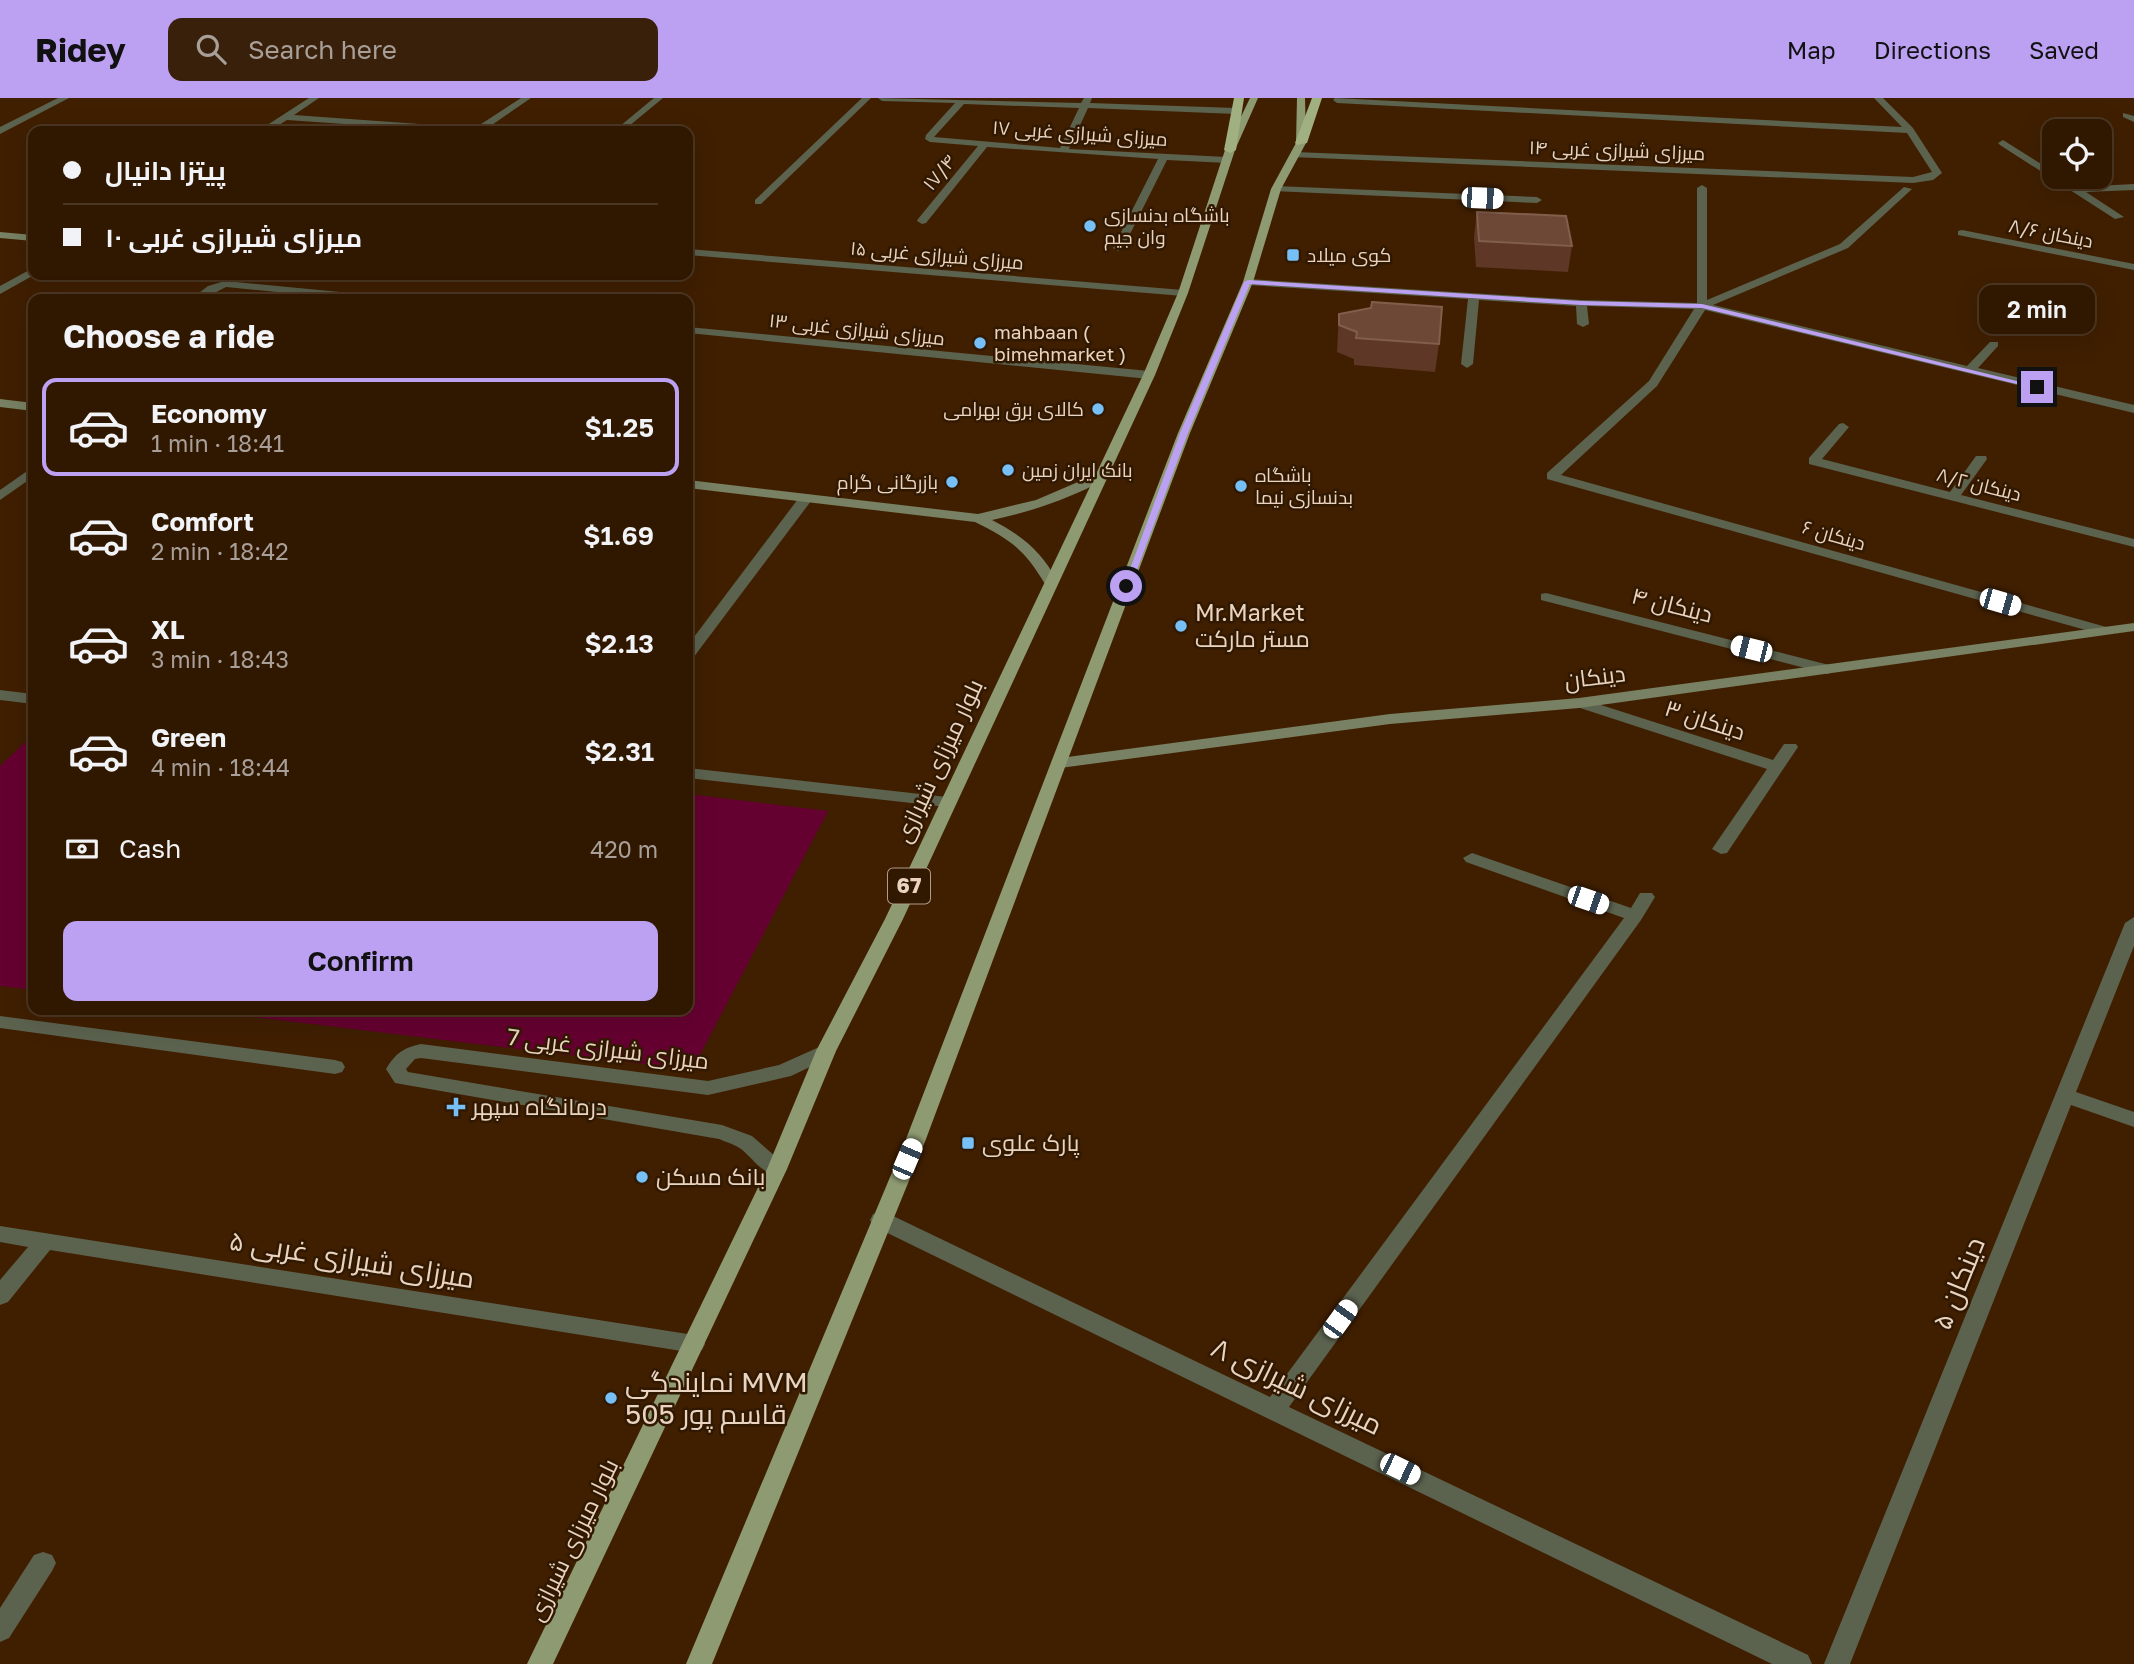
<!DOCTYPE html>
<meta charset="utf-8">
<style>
:root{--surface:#301700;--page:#38200a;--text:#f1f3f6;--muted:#a89f99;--line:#4b3622;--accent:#bca0f2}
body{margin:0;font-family:"Golos Text",Cairo,sans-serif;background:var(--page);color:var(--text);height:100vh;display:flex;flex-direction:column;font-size:26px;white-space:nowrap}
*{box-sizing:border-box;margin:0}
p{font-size:23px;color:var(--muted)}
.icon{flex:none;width:38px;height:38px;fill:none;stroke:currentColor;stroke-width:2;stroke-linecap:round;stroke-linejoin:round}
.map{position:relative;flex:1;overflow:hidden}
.drawer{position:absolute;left:28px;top:196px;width:665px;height:721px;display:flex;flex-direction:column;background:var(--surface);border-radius:14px;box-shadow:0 7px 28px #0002,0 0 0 2px var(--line)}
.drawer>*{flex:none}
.banner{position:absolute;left:28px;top:28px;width:665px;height:154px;border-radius:14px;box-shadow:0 7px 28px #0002,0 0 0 2px var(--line);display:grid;align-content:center;height:154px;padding:0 35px;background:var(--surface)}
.controls{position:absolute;left:2042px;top:21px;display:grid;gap:14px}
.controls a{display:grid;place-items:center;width:70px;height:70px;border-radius:14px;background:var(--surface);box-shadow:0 7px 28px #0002,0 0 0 2px var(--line);font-size:35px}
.end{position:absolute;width:32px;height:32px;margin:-16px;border:9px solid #bca0f2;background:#111;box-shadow:0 0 0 4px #111}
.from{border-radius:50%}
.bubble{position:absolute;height:49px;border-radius:14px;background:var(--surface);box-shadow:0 7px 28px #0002,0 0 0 2px var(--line);font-size:23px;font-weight:600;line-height:49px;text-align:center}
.car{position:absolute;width:21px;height:42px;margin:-21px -10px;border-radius:9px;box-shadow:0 0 5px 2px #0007;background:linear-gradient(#fff 24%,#345 0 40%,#fff 0 76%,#345 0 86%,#fff 0)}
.banner b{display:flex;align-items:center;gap:24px;height:66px;font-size:26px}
.banner b+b{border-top:2px solid var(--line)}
.banner i{width:18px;height:18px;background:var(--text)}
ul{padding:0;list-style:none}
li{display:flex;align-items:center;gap:21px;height:98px;margin:0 14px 10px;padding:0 21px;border:4px solid transparent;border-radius:14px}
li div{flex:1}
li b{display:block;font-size:26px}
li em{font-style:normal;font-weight:600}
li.active{border-color:var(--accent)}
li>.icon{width:63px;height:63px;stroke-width:1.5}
h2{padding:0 35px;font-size:32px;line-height:84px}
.pay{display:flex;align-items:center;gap:18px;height:77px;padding:0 35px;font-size:26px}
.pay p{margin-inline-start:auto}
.action{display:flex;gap:14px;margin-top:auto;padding:14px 35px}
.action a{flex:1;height:80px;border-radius:14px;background:var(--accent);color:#111;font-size:28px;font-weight:600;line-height:80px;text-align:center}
header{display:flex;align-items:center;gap:42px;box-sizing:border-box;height:98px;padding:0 35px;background:var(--accent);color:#111}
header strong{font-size:33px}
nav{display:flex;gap:38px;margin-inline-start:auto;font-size:24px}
.search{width:490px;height:63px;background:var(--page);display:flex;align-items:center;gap:18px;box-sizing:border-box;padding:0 24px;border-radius:14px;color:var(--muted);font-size:26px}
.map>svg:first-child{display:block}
</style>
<header>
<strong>Ridey</strong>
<div class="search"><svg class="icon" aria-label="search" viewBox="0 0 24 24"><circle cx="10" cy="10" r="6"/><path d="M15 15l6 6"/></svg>Search here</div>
<nav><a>Map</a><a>Directions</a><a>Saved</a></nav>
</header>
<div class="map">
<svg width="2134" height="1566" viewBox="0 0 2134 1566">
<rect width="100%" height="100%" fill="#401f00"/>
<g fill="#650130">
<path d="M33 637V892L0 888V668Z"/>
<path d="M688 696 828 713 692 972 195 912H688Z"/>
</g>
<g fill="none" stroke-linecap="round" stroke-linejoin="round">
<g fill="#5b624e" fill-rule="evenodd">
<path d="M58 0H69L0 36V29Z"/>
<path d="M309 0H319L294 17 475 30 521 0H531L483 33H444L287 22 269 33H258Z"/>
<path d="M654 0H663L623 33H614Z"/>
<path d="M862 0H871L761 106H755V102Z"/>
<path d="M878 0 1081 5 1084 0H1092L1090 5 1236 10 1240 13 1236 16 1088 10 1069 51 1227 59 1232 62 1227 65 1167 62 1123 150 1118 153 1113 150 1158 61 987 49 926 125 922 126 917 123 918 121 978 48 930 44 925 41 926 37 955 5 882 3ZM964 6 1079 10 1060 50 934 39Z"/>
<path d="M1335 0 1902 29 1874 0H1883L1913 30 1942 75 1933 82 1913 85 1292 59V55L1295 54 1913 79 1932 74 1907 35 1337 5 1333 2Z"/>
<path d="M2123 15 2134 18V24L2123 19Z"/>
<path d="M2003 42 2054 74V79H2061L2078 89 2134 86V92L2086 94 2124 119 2115 121 2000 47 1998 45Z"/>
<path d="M1702 87 1707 90V202L1840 146 1904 89 1912 91 1848 150 1713 207 1967 268 1990 244H1998V248L1978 270 2134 307V315L1705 212 1657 288 1561 377 2110 530 2112 533 2110 536H2100L1547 381V375L1649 283 1694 211 1587 208 1589 226 1583 229 1577 226 1576 208 1479 202 1473 266 1467 270 1461 266 1468 201 1248 187 1243 184 1248 181 1581 202 1697 205V90Z"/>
<path d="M1276 88 1537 99 1542 102 1537 105 1273 93V89Z"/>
<path d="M1962 132 2134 166V172L1958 137V133Z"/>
<path d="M688 151 1183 192 1188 195 1183 198 688 157Z"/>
<path d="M33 170 34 177 0 196V188Z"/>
<path d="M225 183 382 198 387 201H350L226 189 203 201H191L208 188Z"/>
<path d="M688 229 1149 273 1155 277 1149 281 688 235Z"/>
<path d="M1843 325 1849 329 1822 361 1950 394 1976 358H1986L1987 361 1961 397 2134 441V449L1809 366V360L1839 326Z"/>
<path d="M33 369V379L0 402V392Z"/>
<path d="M806 396 811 397V403L693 560 688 561V547L801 397Z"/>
<path d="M1546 495 1833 568 1836 571 1828 576 1541 502V496Z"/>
<path d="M0 592 33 596V606L0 602Z"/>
<path d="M1579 600 1773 662 1784 646H1796L1798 649 1727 755 1721 756 1712 751 1767 671 1574 608 1571 605 1574 602Z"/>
<path d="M688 670 947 699 955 704 947 709 688 680Z"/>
<path d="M1472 755 1631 810 1640 795H1652L1655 799 1641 822 1289 1309 1808 1557 1812 1566H1772L873 1128 870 1122 873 1116 881 1114 889 1116 1270 1299 1624 820 1466 764 1463 760Z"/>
<path d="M2134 819V848L2076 994 2134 1014V1029L2071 1007 1850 1566H1824L2125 825Z"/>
<path d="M0 918 335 962 342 964 345 969 342 974 335 976 0 930Z"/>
<path d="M421 946 708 983 779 967 826 946 833 948 836 953 833 958 791 978 708 997 421 960 415 961 406 971 408 974 722 1027 752 1038 784 1066 787 1071 784 1076C766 1082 754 1061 741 1051 734 1046 726 1044 719 1041L395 985 386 971C396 955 403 950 421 946Z"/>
<path d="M0 1128 694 1237 702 1240 705 1246 702 1252 694 1255 50 1152 8 1204 0 1207V1182L28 1149 0 1144Z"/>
<path d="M43 1454 52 1457 56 1465 52 1473 9 1540 0 1544V1510L34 1457Z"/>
</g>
<g fill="#788163" fill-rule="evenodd">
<path d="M0 134 33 137V143L0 140Z"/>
<path d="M0 301 33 305V313L0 309Z"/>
<path d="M1099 375 1105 379 1104 382C1068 401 1031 414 992 422 1021 437 1042 453 1057 483L1050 487 1045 486C1024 451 1011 442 975 424L688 390V382L978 416 1036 402Z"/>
<path d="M2134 525V533L1579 610 1390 626 1060 670 1052 665 1060 660 1390 616 1579 600Z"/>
</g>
<g fill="#8d9a72" fill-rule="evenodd">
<path d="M1250 0H1258L1235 52 1188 195 1155 277 903 821 836 953 787 1071 553 1566H527L767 1071 816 953 885 821 1143 277 1178 195 1225 52Z"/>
<path d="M1297 0H1305L1306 45 1281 91 1253 184 1190 335 926 1041 712 1566H686L906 1041 1178 335 1243 184 1271 91 1296 45Z"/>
</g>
<g fill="#a1b080" fill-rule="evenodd">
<path d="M1234 0H1244L1236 52 1230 55 1224 52Z"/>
<path d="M1312 0H1322L1307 45 1297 47 1295 45Z"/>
</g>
</g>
<g fill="#5f3726">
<path d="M1477 114 1572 148 1568 174 1476 169 1474 139Z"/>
<path d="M1371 210 1439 246 1435 274 1354 267V261L1337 254 1339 216Z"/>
</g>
<g fill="#6e4837" stroke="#815e4c" stroke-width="2">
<path d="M1477 114 1566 118 1572 148 1479 143Z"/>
<path d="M1372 204 1442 209 1439 246 1356 240 1357 234 1339 227V216L1371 210Z"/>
</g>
<path fill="#bca0f2" d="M1248 182 1581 203 1702 206 2041 289 2037 291 1702 210 1581 207 1250 186 1188 335 1131 488 1123 490 1180 335 1244 184Z"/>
<g fill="#76c0f7" stroke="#311800" stroke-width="2.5">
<circle cx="1090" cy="128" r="7"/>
<rect x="1286" y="150" width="14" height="14" rx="3.5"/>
<circle cx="980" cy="245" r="7"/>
<circle cx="1098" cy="311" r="7"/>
<circle cx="1008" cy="372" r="7"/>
<circle cx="952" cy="384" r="7"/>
<circle cx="1241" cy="388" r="7"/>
<circle cx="1181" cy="528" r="7"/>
<path d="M452.5 998.5h7v7h7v7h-7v7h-7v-7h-7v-7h7z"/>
<rect x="961" y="1038" width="14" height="14" rx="3.5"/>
<circle cx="642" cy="1079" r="7"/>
<circle cx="611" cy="1300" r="7"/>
</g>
<g text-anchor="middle" stroke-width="5" stroke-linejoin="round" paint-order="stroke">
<g font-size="19" fill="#e9d4c2" stroke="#311800">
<text transform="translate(1080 35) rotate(4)" y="7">۱۷ میرزای شیرازی غربی</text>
<text transform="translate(1617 52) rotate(2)" y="7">۱۴ میرزای شیرازی غربی</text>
<text transform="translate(939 74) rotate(-51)" y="7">۱۷/۴</text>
<text transform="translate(2051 135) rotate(11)" y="7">۸/۶ دینکان</text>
<text transform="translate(937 157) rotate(5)" y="7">۱۵ میرزای شیرازی غربی</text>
<text transform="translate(857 231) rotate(6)" y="7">۱۳ میرزای شیرازی غربی</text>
<text transform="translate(1979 386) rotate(14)" y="7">دینکان ۸/۲</text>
<text transform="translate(1834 437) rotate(16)" y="7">دینکان ۶</text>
</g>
<g font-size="19" fill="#e9d4c2" stroke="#311800" text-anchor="start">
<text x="1104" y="124">باشگاه بدنسازی<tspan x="1104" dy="22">وان جیم</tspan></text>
<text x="1307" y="164">کوی میلاد</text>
<text x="994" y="241">mahbaan (<tspan x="994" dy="22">bimehmarket )</tspan></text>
<text x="1084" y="318" text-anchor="end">کالای برق بهرامی</text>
<text x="1022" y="379">بانک ایران زمین</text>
<text x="1255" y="384">باشگاه<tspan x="1255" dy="22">بدنسازی نیما</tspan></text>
<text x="938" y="391" text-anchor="end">بازرگانی گرام</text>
</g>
<rect fill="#311800" stroke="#b29c88" stroke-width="2" x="888" y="770.5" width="42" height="35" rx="5"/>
<g font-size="21" font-weight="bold" fill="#e9d4c2">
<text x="909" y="795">67</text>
</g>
<g font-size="23" fill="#e9d4c2" stroke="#311800">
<text transform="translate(1672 507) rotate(14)" y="8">دینکان ۴</text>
<text transform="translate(1595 579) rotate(-7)" y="8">دینکان</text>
<text transform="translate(1705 622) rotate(18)" y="8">۳ دینکان</text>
<text transform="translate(939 663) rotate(-65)" y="8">بلوار میرزای شیرازی</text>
<text transform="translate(608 951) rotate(7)" y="8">میرزای شیرازی غربی 7</text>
<text transform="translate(573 1442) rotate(-64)" y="8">بلوار میرزای شیرازی</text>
</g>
<g font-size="23" fill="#e9d4c2" stroke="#311800" text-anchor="start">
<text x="1195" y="523">Mr.Market<tspan x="1195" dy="26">مستر مارکت</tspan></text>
<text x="472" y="1017">درمانگاه سپهر</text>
<text x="982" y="1053">پارک علوی</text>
<text x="656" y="1087">بانک مسکن</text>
</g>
<g font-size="28" fill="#e9d4c2" stroke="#311800">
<text transform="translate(352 1161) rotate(9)" y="10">۵ میرزای شیرازی غربی</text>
<text transform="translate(1958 1185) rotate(-68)" y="10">۵ دینکان</text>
<text transform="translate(1297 1288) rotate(26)" y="10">۸ میرزای شیرازی</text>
</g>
<g font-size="28" fill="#e9d4c2" stroke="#311800" text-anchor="start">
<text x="625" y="1294">نمایندگی MVM<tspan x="625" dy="32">505 قاسم پور</tspan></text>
</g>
</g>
</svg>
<div class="controls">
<a><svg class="icon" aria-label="locate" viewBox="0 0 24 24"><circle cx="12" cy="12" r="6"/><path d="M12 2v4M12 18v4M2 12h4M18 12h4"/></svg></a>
</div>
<i class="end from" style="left:1126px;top:488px"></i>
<i class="end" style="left:2037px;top:289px"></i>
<div class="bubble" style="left:1979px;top:187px;width:116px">2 min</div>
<i class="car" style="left:1482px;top:100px;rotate:92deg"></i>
<i class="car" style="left:2000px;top:504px;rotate:106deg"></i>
<i class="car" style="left:1751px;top:551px;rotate:284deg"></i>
<i class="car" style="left:1588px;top:802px;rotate:109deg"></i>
<i class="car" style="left:907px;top:1061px;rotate:23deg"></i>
<i class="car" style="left:1340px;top:1221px;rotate:36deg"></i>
<i class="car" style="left:1400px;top:1371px;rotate:116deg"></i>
<div class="banner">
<b><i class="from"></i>پیتزا دانیال</b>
<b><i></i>۱۰ میرزای شیرازی غربی</b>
</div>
<section class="drawer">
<h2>Choose a ride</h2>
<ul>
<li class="active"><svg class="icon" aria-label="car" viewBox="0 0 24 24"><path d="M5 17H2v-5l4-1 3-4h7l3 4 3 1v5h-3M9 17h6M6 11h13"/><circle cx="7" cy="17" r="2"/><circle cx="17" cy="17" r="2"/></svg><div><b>Economy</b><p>1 min · 18:41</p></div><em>$1.25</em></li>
<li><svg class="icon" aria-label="car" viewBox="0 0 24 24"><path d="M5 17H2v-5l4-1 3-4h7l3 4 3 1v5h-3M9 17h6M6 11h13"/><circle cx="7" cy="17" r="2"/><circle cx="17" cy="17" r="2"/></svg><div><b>Comfort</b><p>2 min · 18:42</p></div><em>$1.69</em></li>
<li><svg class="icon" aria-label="car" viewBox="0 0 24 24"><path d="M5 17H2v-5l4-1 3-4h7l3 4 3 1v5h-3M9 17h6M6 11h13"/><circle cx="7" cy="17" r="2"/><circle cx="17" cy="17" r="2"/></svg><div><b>XL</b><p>3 min · 18:43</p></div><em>$2.13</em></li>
<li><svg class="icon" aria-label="car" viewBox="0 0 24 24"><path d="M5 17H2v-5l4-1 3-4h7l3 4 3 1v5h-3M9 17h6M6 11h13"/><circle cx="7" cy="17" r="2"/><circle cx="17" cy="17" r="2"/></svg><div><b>Green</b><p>4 min · 18:44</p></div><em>$2.31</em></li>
</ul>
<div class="pay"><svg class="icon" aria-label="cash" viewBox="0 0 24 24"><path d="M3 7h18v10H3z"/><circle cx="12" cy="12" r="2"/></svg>Cash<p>420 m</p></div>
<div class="action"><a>Confirm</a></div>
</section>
</div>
